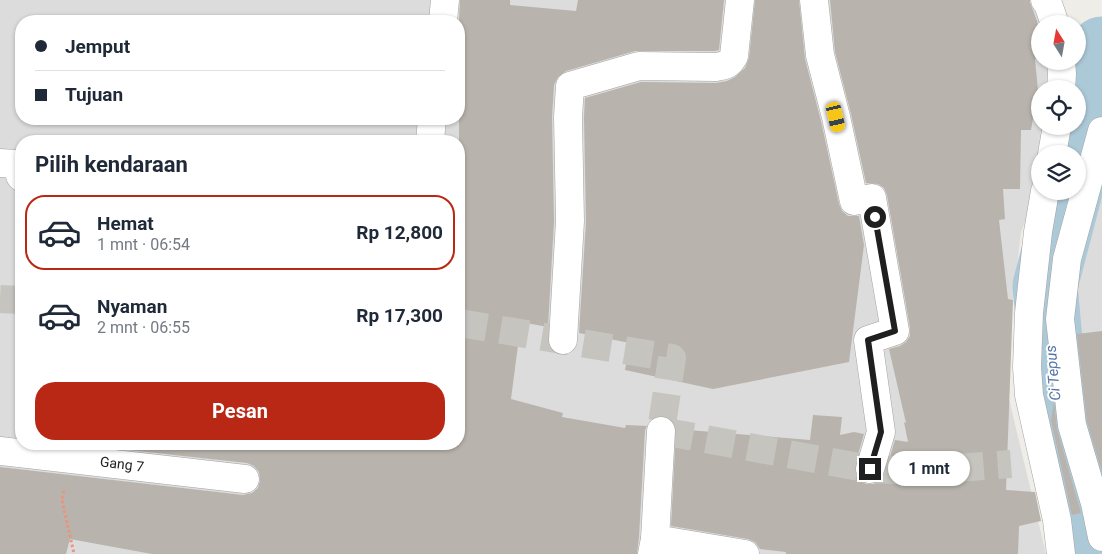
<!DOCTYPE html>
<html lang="id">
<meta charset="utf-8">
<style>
:root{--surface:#fff;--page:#f6f6f7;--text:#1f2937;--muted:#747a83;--line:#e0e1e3;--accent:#b92815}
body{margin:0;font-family:Roboto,sans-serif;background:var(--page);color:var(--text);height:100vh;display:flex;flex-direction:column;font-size:19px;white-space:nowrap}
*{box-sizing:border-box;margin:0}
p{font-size:16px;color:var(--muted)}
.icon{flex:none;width:28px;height:28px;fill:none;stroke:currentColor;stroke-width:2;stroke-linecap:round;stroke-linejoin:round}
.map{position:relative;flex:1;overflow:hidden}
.sheet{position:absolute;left:15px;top:135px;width:450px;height:315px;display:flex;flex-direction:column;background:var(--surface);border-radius:20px;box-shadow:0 1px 4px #0004}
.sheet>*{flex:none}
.banner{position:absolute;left:15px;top:15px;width:450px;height:110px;border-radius:20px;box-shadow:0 1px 4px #0004;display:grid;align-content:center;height:110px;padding:0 20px;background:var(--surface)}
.needle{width:32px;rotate:349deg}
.controls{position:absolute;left:1031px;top:15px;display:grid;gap:10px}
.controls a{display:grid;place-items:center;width:55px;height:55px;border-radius:50%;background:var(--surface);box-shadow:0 1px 4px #0004;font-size:25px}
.end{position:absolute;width:22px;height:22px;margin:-11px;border:6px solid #1f1f1f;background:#fff;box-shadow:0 0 0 2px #fff}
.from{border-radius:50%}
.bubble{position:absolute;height:35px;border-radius:18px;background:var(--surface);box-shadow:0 1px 4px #0004;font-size:16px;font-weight:700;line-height:35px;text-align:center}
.car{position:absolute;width:15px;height:30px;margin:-15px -8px;border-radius:6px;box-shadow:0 0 4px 1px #0007;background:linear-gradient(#f5c518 24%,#345 0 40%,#f5c518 0 76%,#345 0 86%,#f5c518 0)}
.banner b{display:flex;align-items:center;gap:18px;height:48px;font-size:19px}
.banner b+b{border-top:1px solid var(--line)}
.banner i{width:12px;height:12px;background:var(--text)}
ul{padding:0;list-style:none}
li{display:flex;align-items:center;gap:15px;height:75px;margin:0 10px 8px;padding:0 10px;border:2px solid transparent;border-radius:20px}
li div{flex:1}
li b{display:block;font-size:19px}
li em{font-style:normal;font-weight:700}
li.on{border-color:var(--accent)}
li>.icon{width:45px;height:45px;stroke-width:1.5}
h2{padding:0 20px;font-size:22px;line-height:60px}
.action{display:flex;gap:10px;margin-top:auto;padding:10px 20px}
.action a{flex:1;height:58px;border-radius:20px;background:var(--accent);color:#fff;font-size:20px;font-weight:700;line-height:58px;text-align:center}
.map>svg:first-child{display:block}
</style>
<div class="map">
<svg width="1102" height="554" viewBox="0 0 1102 554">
<rect width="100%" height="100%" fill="#efede7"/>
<g fill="#dddcdc" fill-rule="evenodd">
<path d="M0 0H1023L1052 23V24H1040V61H1053L1054 89H1040V126H1055L1040 154V184L1021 232 1004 378 1046 554H0ZM21 21H459V119H21ZM21 141H459V444H21Z"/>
<path d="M1102 145V554H1095L1049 370 1056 243Z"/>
</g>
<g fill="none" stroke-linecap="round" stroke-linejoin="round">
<g stroke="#acc9d8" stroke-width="65">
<path d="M1078 163 1102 49"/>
<path d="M1070 191 1045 286 1058 427 1091 554"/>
</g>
</g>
<g fill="#b8b3ac">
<path d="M460 0H510V5L576 11 578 0H724L719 50 715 51H635L566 71 558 77 554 85 552 117 554 221 548 327 521 322 511 399 563 413 562 417 625 428 626 425 647 426 645 430 639 537 637 554H152L70 539 66 554H0V467L243 495 252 493 258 488 260 481 259 472 254 466 247 463 74 444H459V352L463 315H459V20Z"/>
<path d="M755 0H799L805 59 821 121 839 204 842 211 848 216H859L864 245 849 362 713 389 625 370 630 343 579 333 586 222 584 117 585 98 641 82 716 83 727 81 735 77 745 68 749 58Z"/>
<path d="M830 0H1030V2L1037 21 1040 38V58L1035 59 1038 91 1031 130H1021L1020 189H1003L1005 219 999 220 1008 299 1013 300 1006 490 1035 492 1041 521 1019 526 1018 554H786V552L760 549 755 542 748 539 671 526 676 429 810 440 813 415 842 417 840 435 854 432 864 434 855 465V472L858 479 866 484H874L881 480 885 473 895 440 908 442 904 422 906 423 889 349 900 346 906 342 910 336V328L887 195 884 188 878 184 866 183 851 114 835 52Z"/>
<path d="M1102 331V472L1087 422 1077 334Z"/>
<path d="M1054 401 1057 429 1081 513 1072 515 1051 420Z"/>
</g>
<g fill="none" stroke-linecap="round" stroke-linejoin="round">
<g stroke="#c5c4bf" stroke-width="28" stroke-dasharray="28 14" stroke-linecap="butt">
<path d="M0 299 21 300"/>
<path d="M459 323 672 358 661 431 870 469 917 471 1011 464"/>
</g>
<g stroke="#a3a3a3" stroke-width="29">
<g id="street">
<path d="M814 0 820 55 836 117 854 201 872 198 895 331 868 340 881 432 870 469"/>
<path d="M1045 0 1048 4 1055 24"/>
<path d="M443 21 445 0"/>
<path d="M1061 61 1062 74 1061 89"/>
<path d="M1102 131 1067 259 1060 319 1072 425 1095 503 1102 537"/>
<path d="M430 141 432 119"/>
<path d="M1052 154 1057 126"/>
<path d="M0 163 16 164 18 165 20 176 21 177"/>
<path d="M1045 191 1038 232 1029 313 1027 367 1029 395 1057 520 1061 554"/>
<path d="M563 340 570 221 568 117 570 86 639 66 716 67C726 65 729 65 734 56L740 0"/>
<path d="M0 451 245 479"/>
<path d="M655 539 745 554"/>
<path d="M652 554 655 539 661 431"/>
</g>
</g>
<path stroke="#eb937b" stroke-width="3" stroke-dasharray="2.5 2.5" stroke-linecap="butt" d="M64 491 62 500 74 554"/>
<use href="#street" stroke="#fff" stroke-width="28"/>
</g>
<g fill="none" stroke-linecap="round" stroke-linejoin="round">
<path stroke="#1f1f1f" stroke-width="6" d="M870 469 881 432 868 340 895 331 875 217"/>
</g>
<g text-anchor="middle" stroke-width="4" stroke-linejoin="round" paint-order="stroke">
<g font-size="14" fill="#1f1f1f" stroke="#fff">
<text transform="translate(122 464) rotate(7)" y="5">Gang 7</text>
</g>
<g font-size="15" font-style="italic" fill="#5574a5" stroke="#fff">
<text transform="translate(1053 373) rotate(-95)" y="5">Ci Tepus</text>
</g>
</g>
</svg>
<div class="controls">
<a><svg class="needle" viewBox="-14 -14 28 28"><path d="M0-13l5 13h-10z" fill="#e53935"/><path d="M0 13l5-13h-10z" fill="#747a83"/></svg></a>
<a><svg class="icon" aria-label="locate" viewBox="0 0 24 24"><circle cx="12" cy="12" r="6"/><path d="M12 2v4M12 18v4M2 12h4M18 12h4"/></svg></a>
<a><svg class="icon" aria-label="layers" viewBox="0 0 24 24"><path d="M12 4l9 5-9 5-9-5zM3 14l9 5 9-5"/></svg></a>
</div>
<i class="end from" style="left:875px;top:217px"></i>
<i class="end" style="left:870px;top:469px"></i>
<div class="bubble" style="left:888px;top:451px;width:82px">1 mnt</div>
<i class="car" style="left:836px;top:117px;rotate:167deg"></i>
<div class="banner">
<b><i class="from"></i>Jemput</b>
<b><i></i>Tujuan</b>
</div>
<section class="sheet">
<h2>Pilih kendaraan</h2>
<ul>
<li class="on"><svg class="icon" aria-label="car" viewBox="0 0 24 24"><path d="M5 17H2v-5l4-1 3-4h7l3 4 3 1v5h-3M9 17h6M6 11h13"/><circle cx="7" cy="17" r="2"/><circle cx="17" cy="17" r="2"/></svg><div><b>Hemat</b><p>1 mnt · 06:54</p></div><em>Rp 12,800</em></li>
<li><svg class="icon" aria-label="car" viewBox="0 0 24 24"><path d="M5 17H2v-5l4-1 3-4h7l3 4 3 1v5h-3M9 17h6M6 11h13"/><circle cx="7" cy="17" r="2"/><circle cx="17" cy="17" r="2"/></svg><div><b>Nyaman</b><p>2 mnt · 06:55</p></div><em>Rp 17,300</em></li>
</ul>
<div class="action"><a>Pesan</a></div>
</section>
</div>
